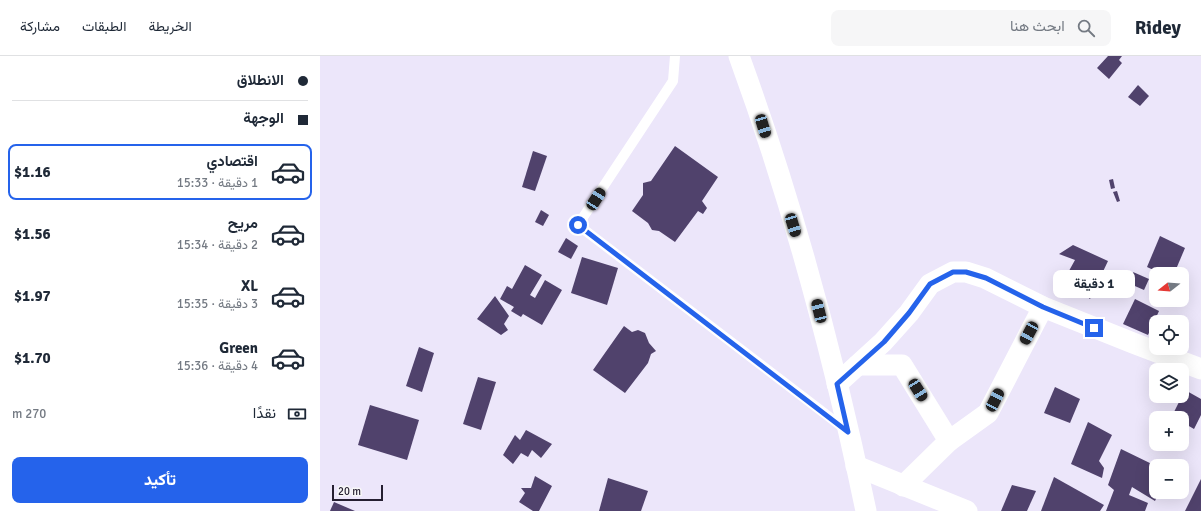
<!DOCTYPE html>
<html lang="ar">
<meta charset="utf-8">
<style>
:root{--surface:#fff;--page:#f6f6f7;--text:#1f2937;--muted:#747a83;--line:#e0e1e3;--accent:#2563eb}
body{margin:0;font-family:Signika,Vazirmatn,sans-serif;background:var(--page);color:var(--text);direction:rtl;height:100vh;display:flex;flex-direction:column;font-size:15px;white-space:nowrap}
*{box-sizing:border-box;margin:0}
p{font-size:13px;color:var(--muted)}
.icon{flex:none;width:22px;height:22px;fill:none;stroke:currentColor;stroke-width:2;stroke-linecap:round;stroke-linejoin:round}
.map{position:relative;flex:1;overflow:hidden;direction:ltr}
.drawer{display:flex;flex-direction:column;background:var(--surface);width:320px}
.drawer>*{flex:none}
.guide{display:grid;align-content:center;height:88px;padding:0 12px;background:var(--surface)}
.needle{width:26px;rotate:253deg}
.buttons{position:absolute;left:829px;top:211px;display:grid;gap:8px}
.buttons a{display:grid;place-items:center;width:40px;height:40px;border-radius:8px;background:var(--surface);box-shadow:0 4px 16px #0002;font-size:20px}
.scale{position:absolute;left:12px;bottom:10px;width:51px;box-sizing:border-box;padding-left:4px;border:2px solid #251f31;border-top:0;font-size:11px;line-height:14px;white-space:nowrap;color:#251f31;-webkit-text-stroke:3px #f7f7f7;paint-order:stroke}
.end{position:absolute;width:18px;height:18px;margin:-9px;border:5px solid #2563eb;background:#fff;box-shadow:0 0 0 2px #fff}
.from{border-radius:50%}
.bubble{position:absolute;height:28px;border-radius:8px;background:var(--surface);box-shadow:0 4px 16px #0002;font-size:13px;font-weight:800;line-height:28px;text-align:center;direction:rtl}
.car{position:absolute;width:12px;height:24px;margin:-12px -6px;border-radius:5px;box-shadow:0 0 3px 1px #0007;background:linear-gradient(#222 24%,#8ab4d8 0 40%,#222 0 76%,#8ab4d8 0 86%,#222 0)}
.guide b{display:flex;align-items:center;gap:14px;height:38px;font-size:15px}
.guide b+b{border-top:1px solid var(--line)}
.guide i{width:10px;height:10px;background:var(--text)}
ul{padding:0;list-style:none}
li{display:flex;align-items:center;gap:12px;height:56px;margin:0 8px 6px;padding:0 4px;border:2px solid transparent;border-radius:8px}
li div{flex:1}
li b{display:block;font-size:15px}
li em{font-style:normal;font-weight:800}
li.current{border-color:var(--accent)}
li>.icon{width:36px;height:36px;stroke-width:1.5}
.pay{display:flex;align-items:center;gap:10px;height:44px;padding:0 12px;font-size:15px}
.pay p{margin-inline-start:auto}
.cta{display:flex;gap:8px;margin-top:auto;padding:8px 12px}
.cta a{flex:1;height:46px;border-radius:8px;background:var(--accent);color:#fff;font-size:16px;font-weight:800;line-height:46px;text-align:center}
header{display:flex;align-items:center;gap:24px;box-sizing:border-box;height:56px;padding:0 20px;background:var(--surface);border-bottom:1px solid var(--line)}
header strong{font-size:19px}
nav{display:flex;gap:22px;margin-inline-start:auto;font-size:14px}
.search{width:280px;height:36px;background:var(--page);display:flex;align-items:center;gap:10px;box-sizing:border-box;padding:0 14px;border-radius:8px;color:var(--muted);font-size:15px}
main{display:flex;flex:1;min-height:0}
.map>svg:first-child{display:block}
</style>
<header>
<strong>Ridey</strong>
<div class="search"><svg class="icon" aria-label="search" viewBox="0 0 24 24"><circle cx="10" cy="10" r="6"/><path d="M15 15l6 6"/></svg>ابحث هنا</div>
<nav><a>الخريطة</a><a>الطبقات</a><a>مشاركة</a></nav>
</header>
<main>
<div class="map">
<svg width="881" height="455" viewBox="0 0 881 455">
<rect width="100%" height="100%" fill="#ece6fa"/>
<g fill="#50426c">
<path d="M788 0H802L799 4 802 7 789 23 777 12Z"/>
<path d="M818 29 829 40 820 50 808 41Z"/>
<path d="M355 90 398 121 382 145 387 152 383 158 378 155 355 186 339 175 332 174 328 167 312 155 323 139V127L331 125Z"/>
<path d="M213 95 227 100 215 135 202 131Z"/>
<path d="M793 123 795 132 791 133 789 124Z"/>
<path d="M797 135 800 145 797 146 793 136Z"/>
<path d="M221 154 229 159 223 170 215 166Z"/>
<path d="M840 180 865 192 854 218H842L827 211Z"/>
<path d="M246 182 258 190 251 203 238 196Z"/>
<path d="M753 189 788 205 770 243 745 222 755 204 739 198Z"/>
<path d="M262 201 298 212 287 249 251 237Z"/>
<path d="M205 209 222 219 210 239 215 242 225 224 242 234 222 269 203 258 201 261 191 255 194 251 180 243 187 230 192 233Z"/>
<path d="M813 216 829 223 824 234 808 227Z"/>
<path d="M175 240 189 260 184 268 188 274 181 279 157 263Z"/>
<path d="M815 243 839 255 828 279 803 268Z"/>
<path d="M304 270 312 276 318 274 325 277 329 287 336 295 331 298 328 307 305 337 273 314Z"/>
<path d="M99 291 114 297 102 336 86 330Z"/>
<path d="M158 321 176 326 161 374 143 368Z"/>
<path d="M735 331 760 343 750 367 724 357Z"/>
<path d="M865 334 881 343V359L874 373 862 366V362H855L852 360Z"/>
<path d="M50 349 99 364 87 404 38 389Z"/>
<path d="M768 366 792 379 779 405 784 412 782 422 751 408Z"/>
<path d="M206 374 232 388 221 402 212 394 208 401 201 397 193 408 183 399 195 379 200 384Z"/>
<path d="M801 393 836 410V419L834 422 836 423V436H839L835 445 812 431 809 439 828 447 825 455H786L794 434 788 429Z"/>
<path d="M215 420 232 430 219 455H213L199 446 205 437 201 432H211Z"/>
<path d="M734 421 784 449 780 455H721Z"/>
<path d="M288 422 328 435 321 455H279Z"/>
<path d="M881 423V455H865Z"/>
<path d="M692 429 716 435 707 455H681Z"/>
<path d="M14 446 35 455H10Z"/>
</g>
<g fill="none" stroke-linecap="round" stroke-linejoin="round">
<path stroke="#fff" stroke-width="10" d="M355 0 353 25 258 169 525 373"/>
<g stroke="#fff" stroke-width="21">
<path d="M419 0C473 148 514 301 546 455"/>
<path d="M538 309H582L629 385 583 430"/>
<path d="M517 328 563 286 589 257 610 228 633 216H646L665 222 723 251 813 287 881 313"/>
<path d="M629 385 668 357 723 251"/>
<path d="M536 410 647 455"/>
</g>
</g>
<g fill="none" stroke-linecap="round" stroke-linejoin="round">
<path stroke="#2563eb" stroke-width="5" d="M258 169 528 376 517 328 564 286 589 257 610 228 633 216H646L666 222 723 251 774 272"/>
</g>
</svg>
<div class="buttons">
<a><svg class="needle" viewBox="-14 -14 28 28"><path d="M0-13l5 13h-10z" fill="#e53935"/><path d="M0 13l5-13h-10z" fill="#747a83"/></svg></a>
<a><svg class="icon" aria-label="locate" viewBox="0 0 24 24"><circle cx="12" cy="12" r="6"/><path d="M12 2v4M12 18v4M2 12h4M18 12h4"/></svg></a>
<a><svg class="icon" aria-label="layers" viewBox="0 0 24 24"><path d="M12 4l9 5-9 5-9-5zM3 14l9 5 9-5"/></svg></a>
<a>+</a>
<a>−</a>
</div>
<div class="scale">20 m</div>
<i class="end from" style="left:258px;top:169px"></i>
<i class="end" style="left:774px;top:272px"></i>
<div class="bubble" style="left:733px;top:214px;width:82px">1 دقيقة</div>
<i class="car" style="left:443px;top:70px;rotate:163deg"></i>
<i class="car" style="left:276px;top:143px;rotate:33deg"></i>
<i class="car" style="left:473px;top:169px;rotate:163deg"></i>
<i class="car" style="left:499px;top:255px;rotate:346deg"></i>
<i class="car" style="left:709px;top:277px;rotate:208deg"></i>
<i class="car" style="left:598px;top:334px;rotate:148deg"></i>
<i class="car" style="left:675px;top:344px;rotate:27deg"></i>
</div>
<section class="drawer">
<div class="guide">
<b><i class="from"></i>الانطلاق</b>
<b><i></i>الوجهة</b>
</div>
<ul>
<li class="current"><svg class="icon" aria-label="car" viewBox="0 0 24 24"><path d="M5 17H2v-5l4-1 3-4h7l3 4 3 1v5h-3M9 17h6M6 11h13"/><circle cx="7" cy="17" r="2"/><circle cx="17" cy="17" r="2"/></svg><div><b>اقتصادي</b><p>1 دقيقة · 15:33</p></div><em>$1.16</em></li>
<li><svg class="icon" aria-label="car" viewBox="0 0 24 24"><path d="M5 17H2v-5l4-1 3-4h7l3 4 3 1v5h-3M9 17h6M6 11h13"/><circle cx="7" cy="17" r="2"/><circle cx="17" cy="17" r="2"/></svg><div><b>مريح</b><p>2 دقيقة · 15:34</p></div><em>$1.56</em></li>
<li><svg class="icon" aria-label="car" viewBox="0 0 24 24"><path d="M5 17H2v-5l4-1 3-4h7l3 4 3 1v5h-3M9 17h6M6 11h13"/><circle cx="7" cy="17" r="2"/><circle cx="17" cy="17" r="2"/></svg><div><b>XL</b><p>3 دقيقة · 15:35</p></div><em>$1.97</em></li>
<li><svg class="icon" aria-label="car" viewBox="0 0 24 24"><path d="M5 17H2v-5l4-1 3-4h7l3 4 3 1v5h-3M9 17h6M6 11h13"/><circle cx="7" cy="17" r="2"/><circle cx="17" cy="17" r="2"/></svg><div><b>Green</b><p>4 دقيقة · 15:36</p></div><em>$1.70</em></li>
</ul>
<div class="pay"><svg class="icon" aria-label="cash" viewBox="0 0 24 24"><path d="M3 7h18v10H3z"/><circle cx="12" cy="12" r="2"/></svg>نقدًا<p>270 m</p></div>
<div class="cta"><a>تأكيد</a></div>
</section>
</main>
